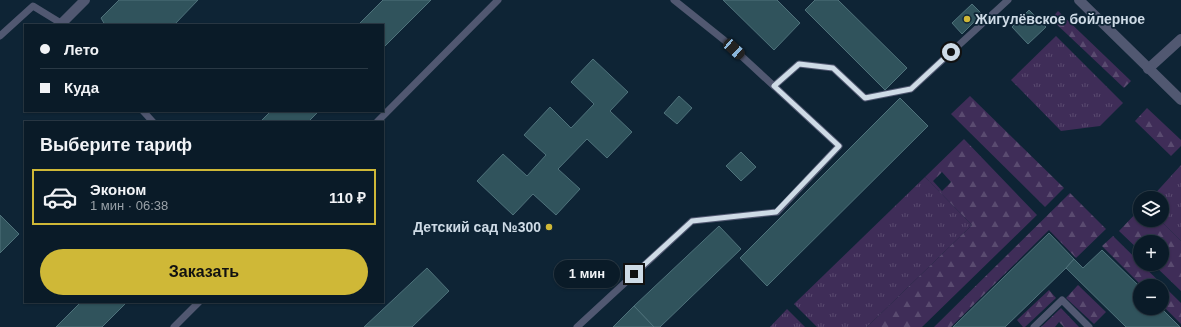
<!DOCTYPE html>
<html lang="ru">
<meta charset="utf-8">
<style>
:root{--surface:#0a1b28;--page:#132430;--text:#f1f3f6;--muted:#99a1a8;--line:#2a3945;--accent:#cfb837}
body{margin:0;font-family:Arial,sans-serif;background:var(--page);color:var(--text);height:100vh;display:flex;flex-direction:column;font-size:15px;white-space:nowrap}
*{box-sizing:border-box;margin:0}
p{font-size:13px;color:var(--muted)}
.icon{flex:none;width:22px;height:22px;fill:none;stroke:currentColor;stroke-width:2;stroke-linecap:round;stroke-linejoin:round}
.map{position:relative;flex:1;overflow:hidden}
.side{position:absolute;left:24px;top:121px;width:360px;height:182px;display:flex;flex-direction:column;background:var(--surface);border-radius:0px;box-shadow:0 1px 3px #0004,0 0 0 1px var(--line)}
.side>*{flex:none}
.top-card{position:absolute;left:24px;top:24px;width:360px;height:88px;border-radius:0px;box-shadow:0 1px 3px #0004,0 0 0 1px var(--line);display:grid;align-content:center;height:88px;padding:0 16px;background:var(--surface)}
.buttons{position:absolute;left:1133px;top:191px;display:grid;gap:8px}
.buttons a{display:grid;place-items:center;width:36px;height:36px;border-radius:50%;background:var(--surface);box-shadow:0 1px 3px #0004,0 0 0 1px var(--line);font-size:20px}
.end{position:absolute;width:18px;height:18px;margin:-9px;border:5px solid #cedbe6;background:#111;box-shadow:0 0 0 2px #111}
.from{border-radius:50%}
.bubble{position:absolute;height:28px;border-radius:14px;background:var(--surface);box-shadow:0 1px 3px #0004,0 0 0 1px var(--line);font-size:13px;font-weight:600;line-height:28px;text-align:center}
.car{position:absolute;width:12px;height:24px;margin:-12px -6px;border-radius:5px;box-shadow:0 0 3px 1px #0007;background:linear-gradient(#222 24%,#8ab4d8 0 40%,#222 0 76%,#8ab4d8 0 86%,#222 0)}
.top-card b{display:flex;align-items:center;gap:14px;height:38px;font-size:15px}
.top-card b+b{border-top:1px solid var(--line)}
.top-card i{width:10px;height:10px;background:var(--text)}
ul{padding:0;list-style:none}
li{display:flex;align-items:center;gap:12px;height:56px;margin:0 8px 6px;padding:0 8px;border:2px solid transparent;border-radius:0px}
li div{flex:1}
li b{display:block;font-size:15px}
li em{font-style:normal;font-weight:600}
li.current{border-color:var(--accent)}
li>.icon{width:36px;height:36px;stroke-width:1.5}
h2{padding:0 16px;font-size:18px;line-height:48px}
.action{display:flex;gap:8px;margin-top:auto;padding:8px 16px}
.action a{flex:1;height:46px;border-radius:24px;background:var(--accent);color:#111;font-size:16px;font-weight:600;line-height:46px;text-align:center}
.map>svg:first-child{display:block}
</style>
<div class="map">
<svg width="1181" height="327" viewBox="0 0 1181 327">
<defs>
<pattern id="grass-tufts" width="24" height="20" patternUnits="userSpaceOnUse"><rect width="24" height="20" fill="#3f2d58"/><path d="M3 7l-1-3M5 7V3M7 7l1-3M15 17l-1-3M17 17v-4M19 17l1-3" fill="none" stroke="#5a4b70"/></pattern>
<pattern id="forest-firs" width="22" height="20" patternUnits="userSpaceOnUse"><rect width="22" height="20" fill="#3f2d58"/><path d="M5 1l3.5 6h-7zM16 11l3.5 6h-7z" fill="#5a4b70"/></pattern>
</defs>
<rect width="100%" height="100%" fill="#0e2435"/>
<g fill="url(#grass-tufts)">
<path d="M1056 36 1123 103 1100 126 1061 131 1011 80Z"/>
<path d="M1181 165V241L1160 220H1162V198H1151Z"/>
<path d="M925 177 972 225 867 327H817L794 304Z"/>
<path d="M787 309 805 327H769H770Z"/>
</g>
<g fill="url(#forest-firs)" fill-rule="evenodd">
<path d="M1058 11 1131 81 1124 88 1051 19Z"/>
<path d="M970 96 1064 188 1045 207 951 114Z"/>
<path d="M1147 108 1181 140V146L1171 156 1135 121Z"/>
<path d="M964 139 1037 215 922 327H867L972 225 925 177ZM942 172 951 182 942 191 933 181Z"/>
<path d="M1070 193 1106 229 1076 258 1049 230 951 327H934Z"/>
<path d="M1140 209V220H1160L1181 241V291L1153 264H1162V242H1140V251L1119 231Z"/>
<path d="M1113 236 1181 303V324L1162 305V286H1142L1102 246Z"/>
<path d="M1078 285 1106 312 1094 324 1066 298Z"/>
<path d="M1049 290 1056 298 1025 327H1023L1017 320Z"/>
<path d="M1061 308 1079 327H1064L1059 322 1055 327H1041Z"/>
</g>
<g fill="#30535c" stroke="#4f727b">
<path d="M119 0H198L174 25H105L101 18Z"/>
<path d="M383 0H431L383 48V25H358Z"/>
<path d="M723 0H777L800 23 774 50Z"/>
<path d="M815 0H838L907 68 885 90 805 10Z"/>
<path d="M972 4 982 14 962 34 952 23Z"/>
<path d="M1029 10 1046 27 1028 44 1012 27Z"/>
<path d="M593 59 628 92 610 111 632 132 607 158 587 139 558 169 580 189 556 215 533 194 513 215 477 181 503 154 527 176 546 155 524 135 550 107 571 128 594 104 571 82Z"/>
<path d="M679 96 692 108 677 124 664 113Z"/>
<path d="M900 98 928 126 767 286 740 258Z"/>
<path d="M271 111H319L308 122H260Z"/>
<path d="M741 152 756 167 741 181 726 166Z"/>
<path d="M0 215 19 234 0 253Z"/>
<path d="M719 226 741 249 660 327H654L634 306Z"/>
<path d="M1049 233 1074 259 1066 268 1005 327H953Z"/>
<path d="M1102 250 1140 287V308H1161L1180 327H1126L1066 268 1074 259 1083 268Z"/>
<path d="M427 268 449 291 412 327H364Z"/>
<path d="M81 302H122L125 304 102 327H56Z"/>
<path d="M634 306 654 327H613Z"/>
</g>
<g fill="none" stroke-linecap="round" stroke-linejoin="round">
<g stroke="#515871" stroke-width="7">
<path d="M0 36 33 6 64 25"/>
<path d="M774 86 799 64 833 68 865 98 911 89 1008 0"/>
<path d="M143 111 153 122"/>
<path d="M377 122 498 0"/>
<path d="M174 327 199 302"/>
<path d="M577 327 692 221 777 212 839 146 724 40 674 0"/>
<path d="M1034 327 1062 300 1089 327"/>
</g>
<g stroke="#515871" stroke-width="10">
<path d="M62 23 85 0"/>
<path d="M1148 69 1181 39"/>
</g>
<path stroke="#515871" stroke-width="10" d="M1079 0 1181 100"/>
</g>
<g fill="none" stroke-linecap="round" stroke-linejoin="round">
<path stroke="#cedbe6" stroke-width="5" d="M634 274 692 221 776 212 839 146 774 86 799 64 833 68 865 98 911 89 951 52"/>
</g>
<g fill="#cfb837" stroke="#0e2435" stroke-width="1.5">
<circle cx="967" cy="19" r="4"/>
<circle cx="549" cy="227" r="4"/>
</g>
<g text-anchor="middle" stroke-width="3.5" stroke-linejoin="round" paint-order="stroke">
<g font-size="14" font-weight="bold" fill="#cedbe6" stroke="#0e2435" text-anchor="start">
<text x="975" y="24">Жигулёвское бойлерное</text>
<text x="541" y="232" text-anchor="end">Детский сад №300</text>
</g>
</g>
</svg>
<div class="buttons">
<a><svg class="icon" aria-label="layers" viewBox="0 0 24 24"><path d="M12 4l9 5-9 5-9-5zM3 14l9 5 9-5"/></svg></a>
<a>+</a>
<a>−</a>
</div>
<i class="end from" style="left:951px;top:52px"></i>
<i class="end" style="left:634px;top:274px"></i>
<div class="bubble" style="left:554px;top:260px;width:66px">1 мин</div>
<i class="car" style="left:734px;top:49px;rotate:132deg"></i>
<div class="top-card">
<b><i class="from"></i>Лето</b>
<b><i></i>Куда</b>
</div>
<section class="side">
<h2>Выберите тариф</h2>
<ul>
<li class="current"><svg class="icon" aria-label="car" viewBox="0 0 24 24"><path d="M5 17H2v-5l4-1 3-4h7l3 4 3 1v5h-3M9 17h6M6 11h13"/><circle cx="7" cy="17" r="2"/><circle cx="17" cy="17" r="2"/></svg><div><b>Эконом</b><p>1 мин · 06:38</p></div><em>110 ₽</em></li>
</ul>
<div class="action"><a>Заказать</a></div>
</section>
</div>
